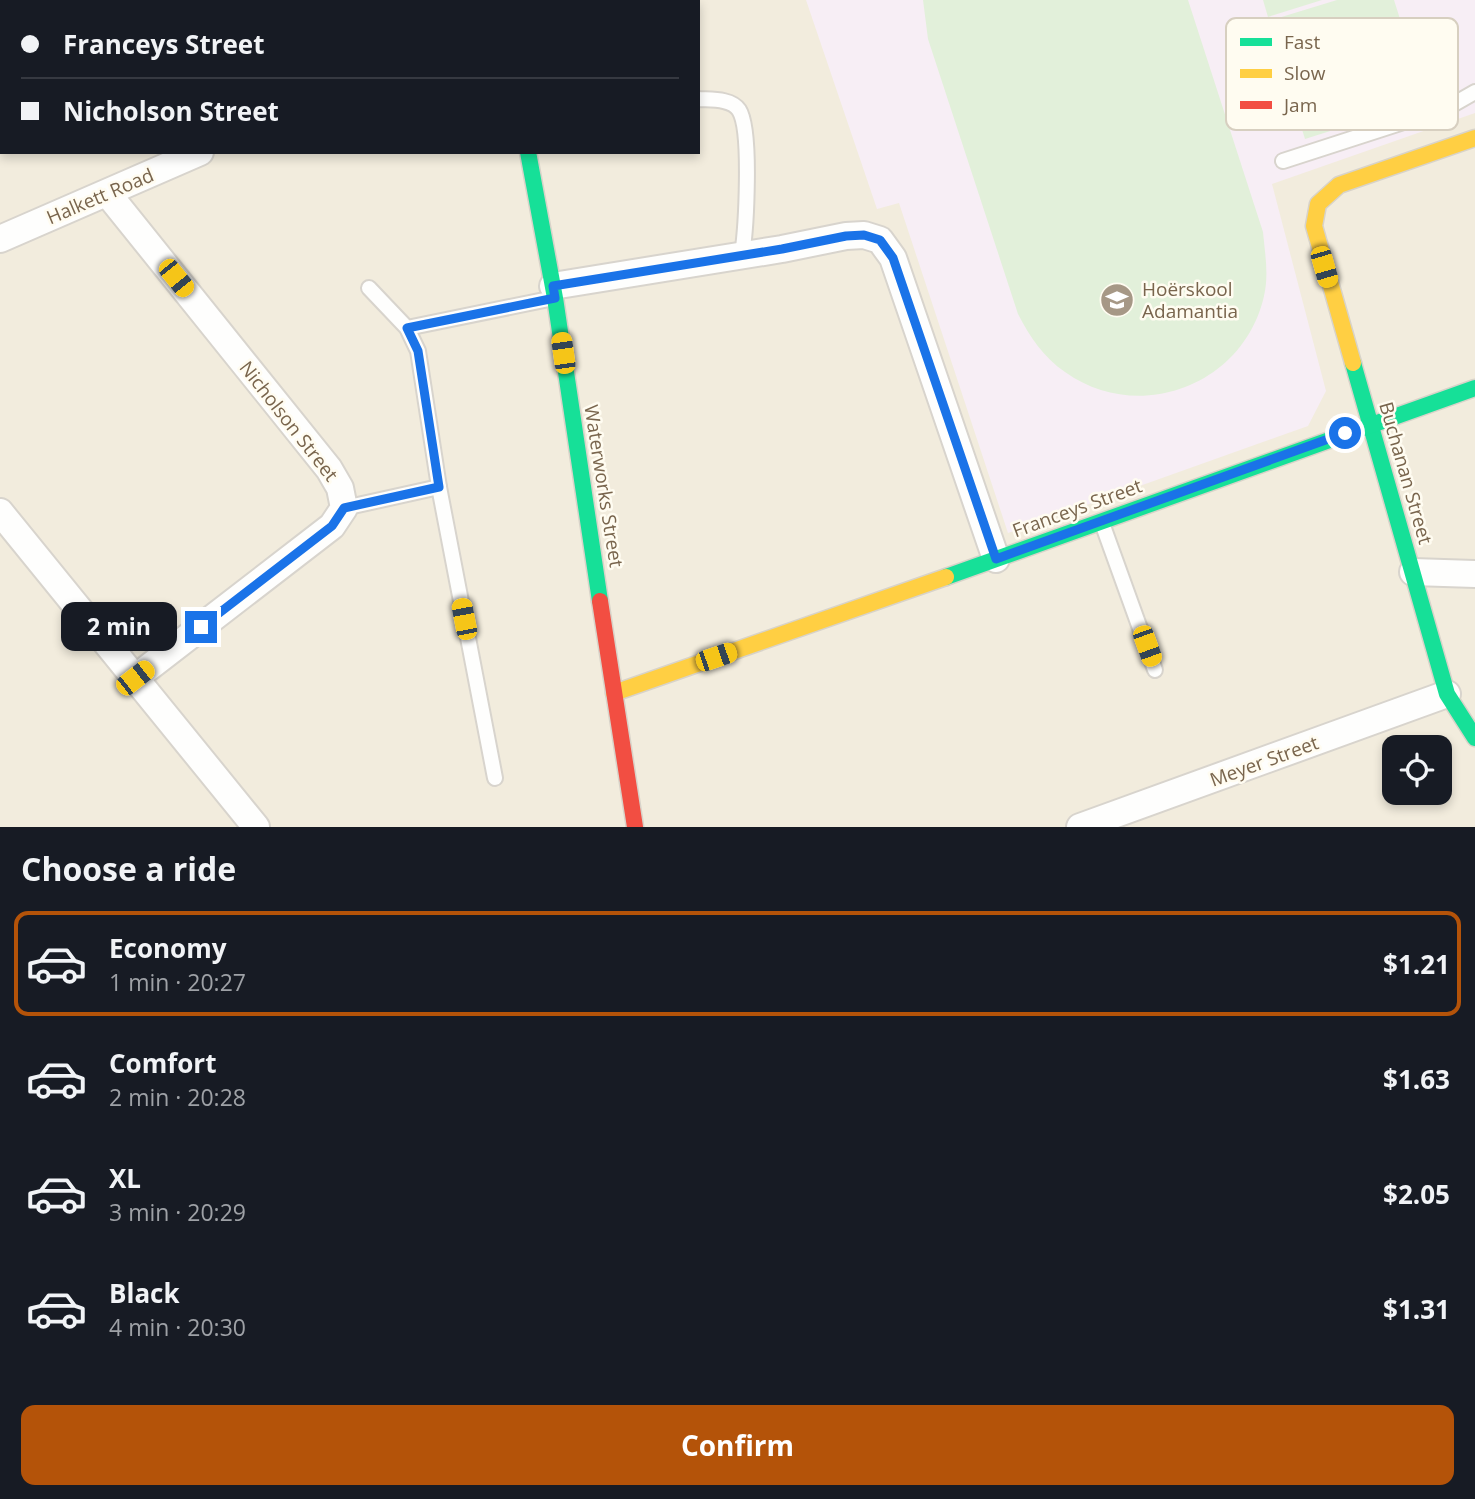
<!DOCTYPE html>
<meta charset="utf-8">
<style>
:root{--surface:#171b24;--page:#20242c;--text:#f1f3f6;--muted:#9ea1a6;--line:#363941;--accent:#b45309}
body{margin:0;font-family:"Open Sans",sans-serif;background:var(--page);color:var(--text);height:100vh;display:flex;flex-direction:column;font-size:26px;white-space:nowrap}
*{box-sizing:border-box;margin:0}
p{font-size:23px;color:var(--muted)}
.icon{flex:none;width:38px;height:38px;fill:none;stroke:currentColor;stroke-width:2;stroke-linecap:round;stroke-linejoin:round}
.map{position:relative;height:827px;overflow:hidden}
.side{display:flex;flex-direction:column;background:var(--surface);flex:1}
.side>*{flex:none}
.banner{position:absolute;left:0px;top:0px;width:700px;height:154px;box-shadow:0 4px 10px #0003;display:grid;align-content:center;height:154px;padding:0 21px;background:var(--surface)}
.buttons{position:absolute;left:1382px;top:735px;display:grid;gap:14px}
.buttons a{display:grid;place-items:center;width:70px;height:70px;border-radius:14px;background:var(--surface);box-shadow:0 4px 10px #0003;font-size:35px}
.end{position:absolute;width:32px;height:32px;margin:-16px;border:9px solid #1a73e8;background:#fff;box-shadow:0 0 0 4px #fff}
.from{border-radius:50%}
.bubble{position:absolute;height:49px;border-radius:14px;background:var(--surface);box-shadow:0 4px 10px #0003;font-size:23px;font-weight:700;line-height:49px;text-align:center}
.car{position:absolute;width:21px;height:42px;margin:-21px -10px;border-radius:9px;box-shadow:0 0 5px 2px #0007;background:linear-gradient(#f5c518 24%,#345 0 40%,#f5c518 0 76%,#345 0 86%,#f5c518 0)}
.banner b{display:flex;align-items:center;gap:24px;height:66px;font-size:26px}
.banner b+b{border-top:2px solid var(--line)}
.banner i{width:18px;height:18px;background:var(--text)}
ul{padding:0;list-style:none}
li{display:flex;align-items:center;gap:21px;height:105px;margin:0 14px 10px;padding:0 7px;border:4px solid transparent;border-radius:14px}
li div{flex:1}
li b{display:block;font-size:26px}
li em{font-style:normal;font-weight:700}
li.selected{border-color:var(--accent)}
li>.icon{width:63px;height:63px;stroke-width:1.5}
h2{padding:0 21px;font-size:32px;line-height:84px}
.button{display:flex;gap:14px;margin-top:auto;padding:14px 21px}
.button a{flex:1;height:80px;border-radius:14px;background:var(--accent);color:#fff;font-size:28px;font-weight:700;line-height:80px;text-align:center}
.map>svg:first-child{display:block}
</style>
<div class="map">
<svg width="1475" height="827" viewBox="0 0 1475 827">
<rect width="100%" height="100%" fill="#f9f7ef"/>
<path fill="#f2ecdd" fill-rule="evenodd" d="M0 0H1475V827H0ZM2 2H698V152H2ZM1395 747H1440V793H1395Z"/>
<path fill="#f7eef5" d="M806 0H1475V113L1272 184 1326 391 1308 426 1008 533 899 203 877 209Z"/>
<g fill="#e2f0da">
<path d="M923 0H1188L1263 232C1265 254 1269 275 1264 296 1244 385 1139 425 1065 372 1043 357 1030 337 1018 314L928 39Z"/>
<path d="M1263 0H1322L1268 17Z"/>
<path d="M1337 0H1394L1426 101 1366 120 1331 10 1365 120 1305 139 1268 21Z"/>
</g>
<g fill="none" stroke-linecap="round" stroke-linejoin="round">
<g stroke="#d8d4cd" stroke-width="18">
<g id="lane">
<path d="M698 99C710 100 731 98 739 110 752 130 746 229 742 255"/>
<path d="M1283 161 1447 108 1475 92"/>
<path d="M369 288 407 328 418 351 439 487 495 778"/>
<path d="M407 328 554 298"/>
<path d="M344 508 439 487"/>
<path d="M1102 523 1155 670"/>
</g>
</g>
<g stroke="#d8d4cd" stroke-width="30">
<g id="street">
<path d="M530 2 533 0"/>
<path d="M108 194 329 469 340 488 344 508 332 526 135 678"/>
<path d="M0 239 200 152"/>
<path d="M553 286 782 249 846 236 864 235 880 240 893 258 996 559"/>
<path d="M0 512 256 827"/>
<path d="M1413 572 1475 574"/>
<path d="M1080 827 1447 694"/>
</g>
</g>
<g stroke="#d8d3c9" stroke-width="19">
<g id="fast">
<path d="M499 0V2"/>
<path d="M528 152 555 298 600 601"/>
<path d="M1353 363 1447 694 1475 738"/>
<path d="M946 577 1475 388"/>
</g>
</g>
<g stroke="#d8d3c9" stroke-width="19">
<g id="slow">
<path d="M1353 363 1314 226 1318 204 1339 185 1475 138"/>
<path d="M614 693 946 577"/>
</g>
</g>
<g stroke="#d8d3c9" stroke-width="19">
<path id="jam" d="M600 601 635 827"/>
</g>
<use href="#lane" stroke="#fefefd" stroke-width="14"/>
<use href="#street" stroke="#fefefd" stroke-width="26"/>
<use href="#fast" stroke="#16e098" stroke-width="16"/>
<use href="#slow" stroke="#ffcf43" stroke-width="16"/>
<use href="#jam" stroke="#f24e42" stroke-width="16"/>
</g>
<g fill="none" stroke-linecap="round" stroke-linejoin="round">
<path stroke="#1a73e8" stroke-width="9" d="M201 627 332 526 344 508 439 487 418 351 407 328 555 298 553 286 782 249 846 236 864 235 880 240 893 258 996 559 1345 433"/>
</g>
<defs>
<g id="school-disc" transform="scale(1.75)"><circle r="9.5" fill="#a69886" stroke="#fffcf1"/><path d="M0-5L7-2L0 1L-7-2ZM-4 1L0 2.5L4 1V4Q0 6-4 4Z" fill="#fff"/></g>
</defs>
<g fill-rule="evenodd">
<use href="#school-disc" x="1117" y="300"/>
</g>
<g text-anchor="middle" stroke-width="5" stroke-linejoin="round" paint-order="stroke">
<g font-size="19" fill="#79654d" stroke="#fffcf1">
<text transform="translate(100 196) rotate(-23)" y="7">Halkett Road</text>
<text transform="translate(289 421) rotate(52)" y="7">Nicholson Street</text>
<text transform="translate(1406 473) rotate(74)" y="7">Buchanan Street</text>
<text transform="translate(604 486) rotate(81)" y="7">Waterworks Street</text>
<text transform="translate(1077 508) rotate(-20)" y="7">Franceys Street</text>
<text transform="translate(1264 761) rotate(-20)" y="7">Meyer Street</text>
</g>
<g font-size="19" fill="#79654d" stroke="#fffcf1" text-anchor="start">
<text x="1142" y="296">Hoërskool<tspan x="1142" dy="22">Adamantia</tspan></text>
</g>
</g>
<rect x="1226" y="18" width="232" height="112" rx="10" fill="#fffcf1" stroke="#d7cfc0" stroke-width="2"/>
<rect x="1240" y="38" width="32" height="8" fill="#16e098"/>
<rect x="1240" y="69" width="32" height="9" fill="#ffcf43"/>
<rect x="1240" y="101" width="32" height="8" fill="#f24e42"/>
<g font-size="19" fill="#79654d">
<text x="1284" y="49">Fast</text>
<text x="1284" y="80">Slow</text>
<text x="1284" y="112">Jam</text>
</g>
</svg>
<div class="buttons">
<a><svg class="icon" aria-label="locate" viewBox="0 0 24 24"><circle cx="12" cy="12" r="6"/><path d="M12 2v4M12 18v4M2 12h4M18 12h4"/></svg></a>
</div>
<i class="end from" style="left:1345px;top:433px"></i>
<i class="end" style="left:201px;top:627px"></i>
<div class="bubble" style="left:61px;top:602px;width:116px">2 min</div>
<i class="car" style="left:1324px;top:267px;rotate:164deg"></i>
<i class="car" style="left:176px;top:278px;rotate:141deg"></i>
<i class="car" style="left:563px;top:353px;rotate:352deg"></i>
<i class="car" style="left:464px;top:619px;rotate:349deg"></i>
<i class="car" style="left:1147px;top:646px;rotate:160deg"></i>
<i class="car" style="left:716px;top:657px;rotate:71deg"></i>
<i class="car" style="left:135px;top:678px;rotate:52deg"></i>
<div class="banner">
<b><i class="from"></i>Franceys Street</b>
<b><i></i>Nicholson Street</b>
</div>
</div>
<section class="side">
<h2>Choose a ride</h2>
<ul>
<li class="selected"><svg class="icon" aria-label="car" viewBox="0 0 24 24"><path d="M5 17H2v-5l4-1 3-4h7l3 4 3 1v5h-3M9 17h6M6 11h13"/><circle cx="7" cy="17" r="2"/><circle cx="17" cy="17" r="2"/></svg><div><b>Economy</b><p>1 min · 20:27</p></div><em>$1.21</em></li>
<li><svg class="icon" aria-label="car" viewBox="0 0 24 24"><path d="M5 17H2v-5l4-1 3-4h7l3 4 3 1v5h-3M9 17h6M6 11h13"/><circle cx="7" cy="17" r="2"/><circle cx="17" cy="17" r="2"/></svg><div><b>Comfort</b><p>2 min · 20:28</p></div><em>$1.63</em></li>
<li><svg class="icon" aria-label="car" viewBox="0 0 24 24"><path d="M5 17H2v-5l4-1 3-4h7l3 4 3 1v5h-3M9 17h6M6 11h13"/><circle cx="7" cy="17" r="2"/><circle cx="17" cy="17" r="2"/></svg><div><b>XL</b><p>3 min · 20:29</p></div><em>$2.05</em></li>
<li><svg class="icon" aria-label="car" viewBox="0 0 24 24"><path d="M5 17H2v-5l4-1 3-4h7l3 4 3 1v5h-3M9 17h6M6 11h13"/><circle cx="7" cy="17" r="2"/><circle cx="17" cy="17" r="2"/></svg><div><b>Black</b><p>4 min · 20:30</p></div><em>$1.31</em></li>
</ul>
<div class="button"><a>Confirm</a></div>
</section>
